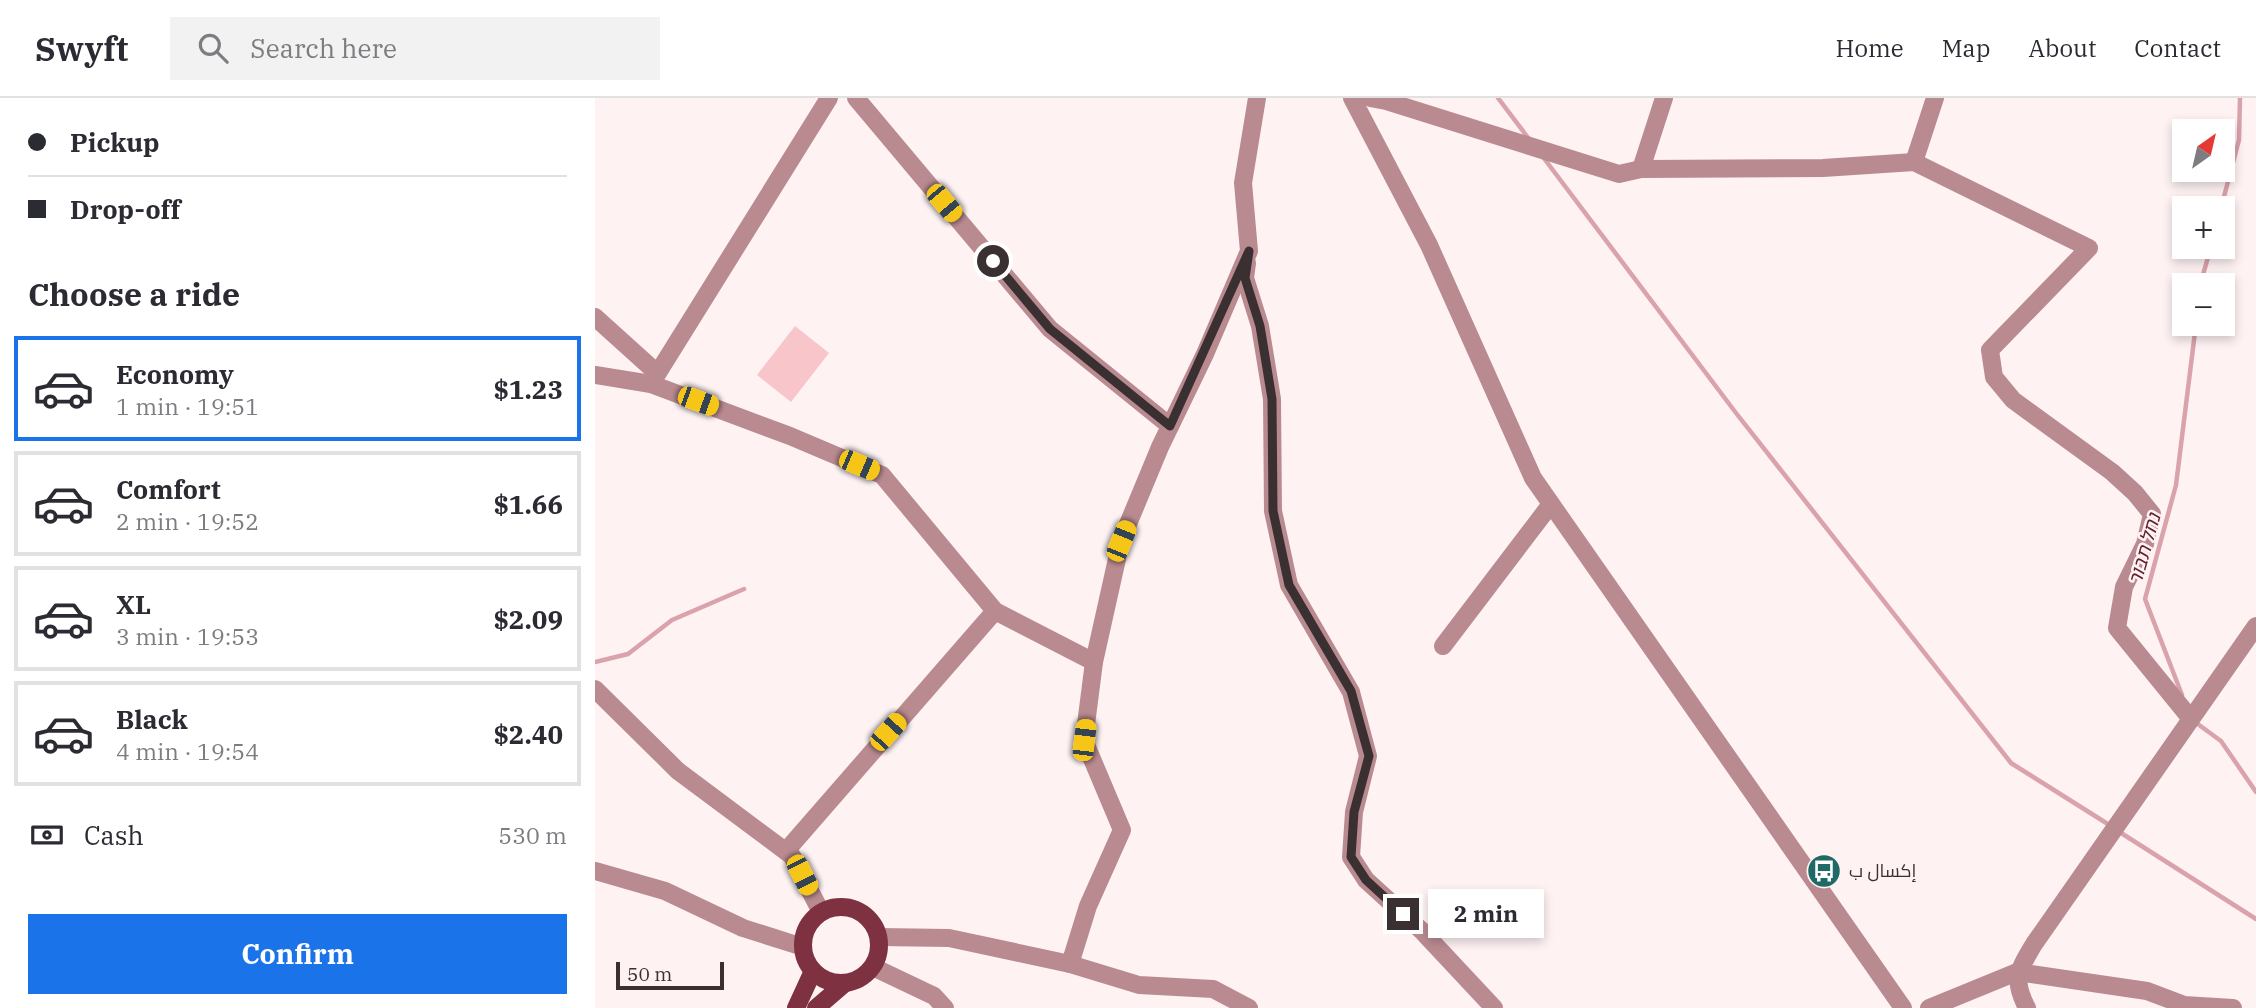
<!DOCTYPE html>
<meta charset="utf-8">
<style>
:root{--surface:#fff;--page:#f2f2f3;--text:#2b2b33;--muted:#7c7c81;--line:#e1e1e2;--accent:#1a73e8}
body{margin:0;font-family:"IBM Plex Serif",Cairo,"Noto Sans Hebrew",serif;background:var(--page);color:var(--text);height:100vh;display:flex;flex-direction:column;font-size:26px;white-space:nowrap}
*{box-sizing:border-box;margin:0}
p{font-size:23px;color:var(--muted)}
.icon{flex:none;width:38px;height:38px;fill:none;stroke:currentColor;stroke-width:2;stroke-linecap:round;stroke-linejoin:round}
.map{position:relative;flex:1;overflow:hidden}
.sheet{display:flex;flex-direction:column;background:var(--surface);width:595px}
.sheet>*{flex:none}
.banner{display:grid;align-content:center;height:154px;padding:0 28px;background:var(--surface)}
.needle{width:46px;rotate:34deg}
.fabs{position:absolute;left:1577px;top:21px;display:grid;gap:14px}
.fabs a{display:grid;place-items:center;width:63px;height:63px;border-radius:0px;background:var(--surface);box-shadow:0 4px 10px #0003;font-size:35px}
.scale{position:absolute;left:21px;bottom:18px;width:108px;box-sizing:border-box;padding-left:7px;border:4px solid #3b3031;border-top:0;font-size:19px;line-height:24px;white-space:nowrap;color:#3b3031;-webkit-text-stroke:5px #fef2f3;paint-order:stroke}
.end{position:absolute;width:32px;height:32px;margin:-16px;border:9px solid #3b3031;background:#fff;box-shadow:0 0 0 4px #fff}
.from{border-radius:50%}
.bubble{position:absolute;height:49px;border-radius:0px;background:var(--surface);box-shadow:0 4px 10px #0003;font-size:23px;font-weight:700;line-height:49px;text-align:center}
.car{position:absolute;width:21px;height:42px;margin:-21px -10px;border-radius:9px;box-shadow:0 0 5px 2px #0007;background:linear-gradient(#f5c518 24%,#345 0 40%,#f5c518 0 76%,#345 0 86%,#f5c518 0)}
.banner b{display:flex;align-items:center;gap:24px;height:66px;font-size:26px}
.banner b+b{border-top:2px solid var(--line)}
.banner i{width:18px;height:18px;background:var(--text)}
ul{padding:0;list-style:none}
li{display:flex;align-items:center;gap:21px;height:105px;margin:0 14px 10px;padding:0 14px;border:4px solid var(--line);border-radius:0px}
li div{flex:1}
li b{display:block;font-size:26px}
li em{font-style:normal;font-weight:700}
li.active{border-color:var(--accent)}
li>.icon{width:63px;height:63px;stroke-width:1.5}
h2{padding:0 28px;font-size:32px;line-height:84px}
.pay{display:flex;align-items:center;gap:18px;height:77px;padding:0 28px;font-size:26px}
.pay p{margin-inline-start:auto}
.button{display:flex;gap:14px;margin-top:auto;padding:14px 28px}
.button a{flex:1;height:80px;border-radius:0px;background:var(--accent);color:#fff;font-size:28px;font-weight:700;line-height:80px;text-align:center}
header{display:flex;align-items:center;gap:42px;box-sizing:border-box;height:98px;padding:0 35px;background:var(--surface);border-bottom:2px solid var(--line)}
header strong{font-size:33px}
nav{display:flex;gap:38px;margin-inline-start:auto;font-size:24px}
.search{width:490px;height:63px;background:var(--page);display:flex;align-items:center;gap:18px;box-sizing:border-box;padding:0 24px;border-radius:0px;color:var(--muted);font-size:26px}
main{display:flex;flex:1;min-height:0}
.map>svg:first-child{display:block}
</style>
<header>
<strong>Swyft</strong>
<div class="search"><svg class="icon" aria-label="search" viewBox="0 0 24 24"><circle cx="10" cy="10" r="6"/><path d="M15 15l6 6"/></svg>Search here</div>
<nav><a>Home</a><a>Map</a><a>About</a><a>Contact</a></nav>
</header>
<main>
<section class="sheet">
<div class="banner">
<b><i class="from"></i>Pickup</b>
<b><i></i>Drop-off</b>
</div>
<h2>Choose a ride</h2>
<ul>
<li class="active"><svg class="icon" aria-label="car" viewBox="0 0 24 24"><path d="M5 17H2v-5l4-1 3-4h7l3 4 3 1v5h-3M9 17h6M6 11h13"/><circle cx="7" cy="17" r="2"/><circle cx="17" cy="17" r="2"/></svg><div><b>Economy</b><p>1 min · 19:51</p></div><em>$1.23</em></li>
<li><svg class="icon" aria-label="car" viewBox="0 0 24 24"><path d="M5 17H2v-5l4-1 3-4h7l3 4 3 1v5h-3M9 17h6M6 11h13"/><circle cx="7" cy="17" r="2"/><circle cx="17" cy="17" r="2"/></svg><div><b>Comfort</b><p>2 min · 19:52</p></div><em>$1.66</em></li>
<li><svg class="icon" aria-label="car" viewBox="0 0 24 24"><path d="M5 17H2v-5l4-1 3-4h7l3 4 3 1v5h-3M9 17h6M6 11h13"/><circle cx="7" cy="17" r="2"/><circle cx="17" cy="17" r="2"/></svg><div><b>XL</b><p>3 min · 19:53</p></div><em>$2.09</em></li>
<li><svg class="icon" aria-label="car" viewBox="0 0 24 24"><path d="M5 17H2v-5l4-1 3-4h7l3 4 3 1v5h-3M9 17h6M6 11h13"/><circle cx="7" cy="17" r="2"/><circle cx="17" cy="17" r="2"/></svg><div><b>Black</b><p>4 min · 19:54</p></div><em>$2.40</em></li>
</ul>
<div class="pay"><svg class="icon" aria-label="cash" viewBox="0 0 24 24"><path d="M3 7h18v10H3z"/><circle cx="12" cy="12" r="2"/></svg>Cash<p>530 m</p></div>
<div class="button"><a>Confirm</a></div>
</section>
<div class="map">
<svg width="1661" height="910" viewBox="0 0 1661 910">
<rect width="100%" height="100%" fill="#fef2f3"/>
<path fill="#f8c5cb" d="M200 228 234 255 196 304 162 277Z"/>
<g fill="none" stroke-linecap="round" stroke-linejoin="round">
<g stroke="#daa2aa" stroke-width="4.5">
<path d="M903 0 934 41"/>
<path d="M948 59 1141 315 1416 665 1516 728"/>
<path d="M1626 110 1644 42 1645 0"/>
<path d="M1605 187 1616 149"/>
<path d="M0 564 33 556 77 522 149 491"/>
<path d="M1587 597 1550 501 1581 387 1601 226"/>
<path d="M1600 624 1626 643 1661 694"/>
<path d="M1523 733 1661 821"/>
</g>
<g stroke="#b98b91" stroke-width="18">
<path d="M261 0 455 231 575 328"/>
<path d="M757 0 834 147 938 380 1308 910"/>
<path d="M775 0 791 3 1024 76 1046 71 1228 70 1319 64 1494 150 1395 252 1399 279 1418 302 1517 374 1540 395 1557 416 1550 446 1529 489 1522 530 1596 621"/>
<path d="M1319 64 1340 0"/>
<path d="M1046 71 1069 0"/>
<path d="M652 165 650 180 665 228 677 301 678 413 694 487 756 594 773 658 759 714 756 759 771 782 827 833 899 910"/>
<path d="M0 219 62 275"/>
<path d="M0 277 56 286 195 338 287 377 400 513 499 564"/>
<path d="M56 286 234 0"/>
<path d="M848 548 956 406"/>
<path d="M0 591 83 673 197 758 226 814"/>
<path d="M191 753 400 513"/>
<path d="M0 773 70 793 148 830 208 849"/>
<path d="M284 839 354 840 475 866 544 887 618 891 654 910"/>
<path d="M475 866 493 808 527 732 489 642 499 564 526 443 565 349 610 256 654 153 648 85 662 0"/>
<path d="M278 869 339 898 350 910"/>
<path d="M1334 910 1422 874 1552 893 1589 907 1638 910"/>
<path d="M1432 910C1417 881 1423 873 1439 846L1661 528"/>
</g>
<g stroke="#7e3141" stroke-width="18">
<circle cx="246" cy="847" r="38"/>
<path d="M201 910 218 873"/>
<path d="M221 910 249 886"/>
</g>
</g>
<g fill="none" stroke-linecap="round" stroke-linejoin="round">
<path stroke="#3b3031" stroke-width="9" d="M398 163 455 231 575 328 654 153 650 180 665 228 677 301 678 413 694 487 756 593 774 658 759 714 756 759 771 782 808 816"/>
</g>
<defs>
<g id="bus-disc" transform="scale(1.75)"><circle r="9.5" fill="#1f6a66" stroke="#fef2f3"/><path d="M-5-6H5V4H4V6H2V4H-2V6H-4V4H-5ZM-3.5-4V0h7V-4ZM-3.5 1.2v1.5H-2V1.2ZM2 1.2v1.5H3.5V1.2Z" fill="#fff"/></g>
</defs>
<g fill-rule="evenodd">
<use href="#bus-disc" x="1229" y="773"/>
</g>
<g text-anchor="middle" stroke-width="5" stroke-linejoin="round" paint-order="stroke">
<g font-size="18" fill="#3b3031" stroke="#fef2f3" text-anchor="start">
<text x="1254" y="779">إكسال ب</text>
</g>
<g font-size="19" font-style="italic" fill="#63202f" stroke="#fef2f3">
<text transform="translate(1549 451) rotate(-74)" y="7">נחל תבור</text>
</g>
</g>
</svg>
<div class="fabs">
<a><svg class="needle" viewBox="-14 -14 28 28"><path d="M0-13l5 13h-10z" fill="#e53935"/><path d="M0 13l5-13h-10z" fill="#7c7c81"/></svg></a>
<a>+</a>
<a>−</a>
</div>
<div class="scale">50 m</div>
<i class="end from" style="left:398px;top:163px"></i>
<i class="end" style="left:808px;top:816px"></i>
<div class="bubble" style="left:833px;top:791px;width:116px">2 min</div>
<i class="car" style="left:349px;top:105px;rotate:140deg"></i>
<i class="car" style="left:103px;top:303px;rotate:110deg"></i>
<i class="car" style="left:264px;top:367px;rotate:113deg"></i>
<i class="car" style="left:526px;top:443px;rotate:22deg"></i>
<i class="car" style="left:293px;top:634px;rotate:42deg"></i>
<i class="car" style="left:489px;top:642px;rotate:7deg"></i>
<i class="car" style="left:207px;top:777px;rotate:153deg"></i>
</div>
</main>
